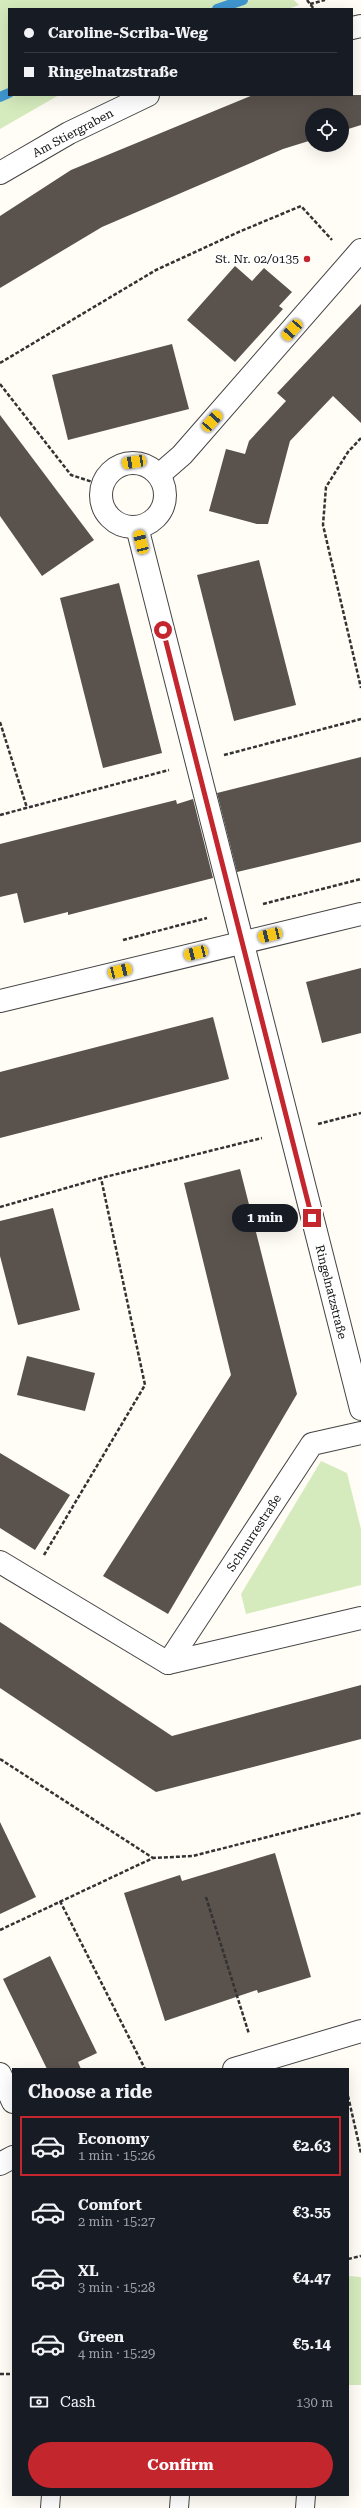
<!DOCTYPE html>
<meta charset="utf-8">
<style>
:root{--surface:#171b24;--page:#242831;--text:#f1f3f6;--muted:#9ea1a6;--line:#363941;--accent:#c4262e}
body{margin:0;font-family:"Roboto Serif",serif;background:var(--page);color:var(--text);height:100vh;display:flex;flex-direction:column;font-size:15px;white-space:nowrap}
*{box-sizing:border-box;margin:0}
p{font-size:13px;color:var(--muted)}
.icon{flex:none;width:22px;height:22px;fill:none;stroke:currentColor;stroke-width:2;stroke-linecap:round;stroke-linejoin:round}
.map{position:relative;flex:1;overflow:hidden}
.sheet{position:absolute;left:12px;top:2068px;width:337px;height:428px;display:flex;flex-direction:column;background:var(--surface);border-radius:0px;box-shadow:0 4px 16px #0002}
.sheet>*{flex:none}
.hud{position:absolute;left:8px;top:8px;width:345px;height:88px;border-radius:0px;box-shadow:0 4px 16px #0002;display:grid;align-content:center;height:88px;padding:0 16px;background:var(--surface)}
.tools{position:absolute;left:305px;top:108px;display:grid;gap:8px}
.tools a{display:grid;place-items:center;width:44px;height:44px;border-radius:50%;background:var(--surface);box-shadow:0 4px 16px #0002;font-size:20px}
.end{position:absolute;width:18px;height:18px;margin:-9px;border:5px solid #c4262e;background:#fff;box-shadow:0 0 0 2px #fff}
.from{border-radius:50%}
.bubble{position:absolute;height:28px;border-radius:14px;background:var(--surface);box-shadow:0 4px 16px #0002;font-size:13px;font-weight:700;line-height:28px;text-align:center}
.car{position:absolute;width:12px;height:24px;margin:-12px -6px;border-radius:5px;box-shadow:0 0 3px 1px #0007;background:linear-gradient(#f5c518 24%,#345 0 40%,#f5c518 0 76%,#345 0 86%,#f5c518 0)}
.hud b{display:flex;align-items:center;gap:14px;height:38px;font-size:15px}
.hud b+b{border-top:1px solid var(--line)}
.hud i{width:10px;height:10px;background:var(--text)}
ul{padding:0;list-style:none}
li{display:flex;align-items:center;gap:12px;height:60px;margin:0 8px 6px;padding:0 8px;border:2px solid transparent;border-radius:0px}
li div{flex:1}
li b{display:block;font-size:15px}
li em{font-style:normal;font-weight:700}
li.current{border-color:var(--accent)}
li>.icon{width:36px;height:36px;stroke-width:1.5}
h2{padding:0 16px;font-size:18px;line-height:48px}
.pay{display:flex;align-items:center;gap:10px;height:44px;padding:0 16px;font-size:15px}
.pay p{margin-inline-start:auto}
.action{display:flex;gap:8px;margin-top:auto;padding:8px 16px}
.action a{flex:1;height:46px;border-radius:24px;background:var(--accent);color:#fff;font-size:16px;font-weight:700;line-height:46px;text-align:center}
.map>svg:first-child{display:block}
</style>
<div class="map">
<svg width="361" height="2508" viewBox="0 0 361 2508">
<rect width="100%" height="100%" fill="#fffdf5"/>
<g fill="#d5ebbd">
<path d="M0 0H294L299 5 288 9H9V95H59L0 129Z"/>
<path d="M321 1461 347 1473 361 1529V1585L246 1614 241 1594Z"/>
<path d="M348 2276 361 2277V2385H348Z"/>
</g>
<g fill="none" stroke-linecap="round" stroke-linejoin="round">
<g stroke="#3f96cf" stroke-width="10">
<path d="M217 9 243 0"/>
<path d="M0 97 9 93"/>
</g>
</g>
<g fill="#5a524d">
<path d="M253 95H361V125L342 131V115H312V140L283 149 102 227 0 288V216L71 170Z"/>
<path d="M235 266 252 281 264 268 292 292 279 306 283 309 235 362 187 320Z"/>
<path d="M361 304V423L333 396 290 441 268 524H257L209 511 226 449 245 454 249 441 286 401 277 393Z"/>
<path d="M172 344 189 409 68 440 52 375Z"/>
<path d="M0 415 94 540 42 576 0 516Z"/>
<path d="M259 560 296 705 234 721 197 575Z"/>
<path d="M119 583 162 753 103 768 60 598Z"/>
<path d="M361 757V842L237 872 217 793Z"/>
<path d="M193 799 213 878 68 915V912L24 923 17 893 0 897V844L176 800 177 804Z"/>
<path d="M361 968V1033L322 1043 306 982Z"/>
<path d="M213 1017 229 1079 0 1138V1072Z"/>
<path d="M240 1169 297 1394 168 1614 103 1576 231 1375 184 1183Z"/>
<path d="M53 1208 80 1310 18 1325 0 1256V1221Z"/>
<path d="M27 1356 95 1373 85 1411 17 1395Z"/>
<path d="M0 1453 70 1495 35 1550 0 1528Z"/>
<path d="M0 1622 172 1736 361 1685V1739L156 1792 0 1688Z"/>
<path d="M0 1822 36 1897 0 1914Z"/>
<path d="M275 1853 311 1977 258 1993 257 1990 165 2021 124 1893 180 1875 182 1881Z"/>
<path d="M50 1956 97 2053 78 2062 81 2069H47L3 1979Z"/>
</g>
<g fill="none" stroke-linecap="round" stroke-linejoin="round">
<g stroke="#444" stroke-width="20">
<g id="lane">
<path d="M50 2508 51 2495"/>
<path d="M179 2508 180 2495"/>
<path d="M305 2508 306 2495"/>
</g>
</g>
<g stroke="#444" stroke-width="24">
<g id="street">
<path d="M352 28 361 26"/>
<path d="M0 173 69 133 148 95"/>
<circle cx="133" cy="495" r="32"/>
<path d="M159 475 182 455 361 250"/>
<path d="M137 527 361 1409"/>
<path d="M0 1001 361 914"/>
<path d="M0 1562 168 1663 361 1618"/>
<path d="M168 1663 312 1444 361 1433"/>
<path d="M234 2069 361 2031"/>
<path d="M0 2074 13 2102"/>
<path d="M0 2164 13 2157"/>
</g>
</g>
<g stroke="#333" stroke-width="2.5" stroke-dasharray="4 2" stroke-linecap="butt">
<path d="M307 0 314 9"/>
<path d="M310 4 325 0"/>
<path d="M0 363 156 270 241 231 301 206 332 240"/>
<path d="M0 384 71 475 102 485"/>
<path d="M361 438 348 452 326 487 323 525 361 688"/>
<path d="M0 722 27 808"/>
<path d="M224 755 361 719"/>
<path d="M0 815 169 770"/>
<path d="M263 904 361 879"/>
<path d="M123 940 207 918"/>
<path d="M318 1124 361 1113"/>
<path d="M0 1207 101 1178 262 1138"/>
<path d="M44 1555 145 1385 101 1178"/>
<path d="M0 1759 153 1858"/>
<path d="M206 1897 249 2034"/>
<path d="M60 1901 145 2069"/>
<path d="M0 1930 153 1858 193 1856 361 1813"/>
<path d="M348 2096 361 2153"/>
<path d="M348 2259 361 2256"/>
<path d="M0 2374H13"/>
</g>
<use href="#lane" stroke="#fff" stroke-width="18"/>
<use href="#street" stroke="#fff" stroke-width="22"/>
</g>
<g fill="none" stroke-linecap="round" stroke-linejoin="round">
<path stroke="#c4262e" stroke-width="5" d="M163 630 312 1218"/>
</g>
<circle fill="#c4262e" stroke="#fff" stroke-width="1.5" cx="307" cy="259" r="4"/>
<g text-anchor="middle" stroke-width="4" stroke-linejoin="round" paint-order="stroke">
<g font-size="12" fill="#111" stroke="#fff">
<text transform="translate(73 133) rotate(-28)" y="4">Am Stiergraben</text>
<text transform="translate(331 1292) rotate(76)" y="4">Ringelnatzstraße</text>
<text transform="translate(254 1533) rotate(-57)" y="4">Schnurrestraße</text>
</g>
<g font-size="12" fill="#111" stroke="#fff" text-anchor="end">
<text x="299" y="263">St. Nr. 02/0135</text>
</g>
</g>
</svg>
<div class="tools">
<a><svg class="icon" aria-label="locate" viewBox="0 0 24 24"><circle cx="12" cy="12" r="6"/><path d="M12 2v4M12 18v4M2 12h4M18 12h4"/></svg></a>
</div>
<i class="end from" style="left:163px;top:630px"></i>
<i class="end" style="left:312px;top:1218px"></i>
<div class="bubble" style="left:232px;top:1204px;width:66px">1 min</div>
<i class="car" style="left:292px;top:330px;rotate:222deg"></i>
<i class="car" style="left:212px;top:421px;rotate:42deg"></i>
<i class="car" style="left:134px;top:462px;rotate:261deg"></i>
<i class="car" style="left:141px;top:542px;rotate:346deg"></i>
<i class="car" style="left:270px;top:935px;rotate:256deg"></i>
<i class="car" style="left:196px;top:953px;rotate:256deg"></i>
<i class="car" style="left:120px;top:971px;rotate:76deg"></i>
<div class="hud">
<b><i class="from"></i>Caroline-Scriba-Weg</b>
<b><i></i>Ringelnatzstraße</b>
</div>
<section class="sheet">
<h2>Choose a ride</h2>
<ul>
<li class="current"><svg class="icon" aria-label="car" viewBox="0 0 24 24"><path d="M5 17H2v-5l4-1 3-4h7l3 4 3 1v5h-3M9 17h6M6 11h13"/><circle cx="7" cy="17" r="2"/><circle cx="17" cy="17" r="2"/></svg><div><b>Economy</b><p>1 min · 15:26</p></div><em>€2.63</em></li>
<li><svg class="icon" aria-label="car" viewBox="0 0 24 24"><path d="M5 17H2v-5l4-1 3-4h7l3 4 3 1v5h-3M9 17h6M6 11h13"/><circle cx="7" cy="17" r="2"/><circle cx="17" cy="17" r="2"/></svg><div><b>Comfort</b><p>2 min · 15:27</p></div><em>€3.55</em></li>
<li><svg class="icon" aria-label="car" viewBox="0 0 24 24"><path d="M5 17H2v-5l4-1 3-4h7l3 4 3 1v5h-3M9 17h6M6 11h13"/><circle cx="7" cy="17" r="2"/><circle cx="17" cy="17" r="2"/></svg><div><b>XL</b><p>3 min · 15:28</p></div><em>€4.47</em></li>
<li><svg class="icon" aria-label="car" viewBox="0 0 24 24"><path d="M5 17H2v-5l4-1 3-4h7l3 4 3 1v5h-3M9 17h6M6 11h13"/><circle cx="7" cy="17" r="2"/><circle cx="17" cy="17" r="2"/></svg><div><b>Green</b><p>4 min · 15:29</p></div><em>€5.14</em></li>
</ul>
<div class="pay"><svg class="icon" aria-label="cash" viewBox="0 0 24 24"><path d="M3 7h18v10H3z"/><circle cx="12" cy="12" r="2"/></svg>Cash<p>130 m</p></div>
<div class="action"><a>Confirm</a></div>
</section>
</div>
